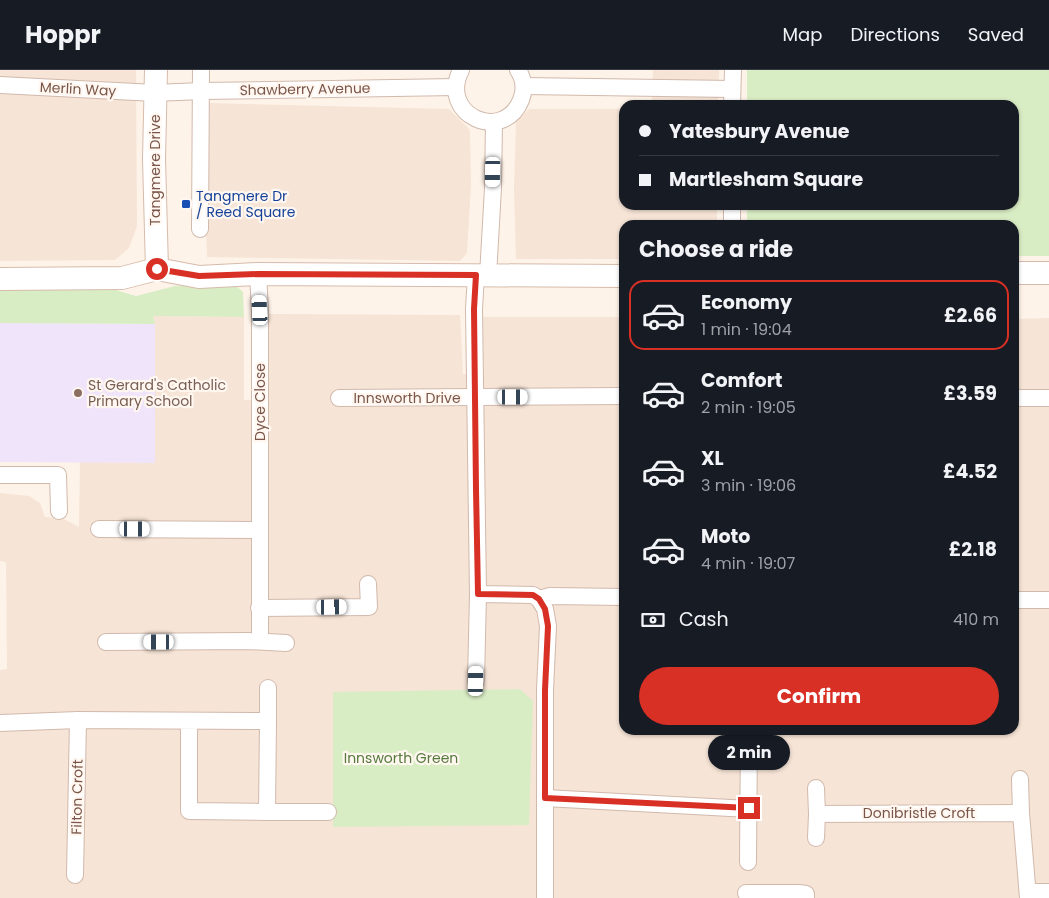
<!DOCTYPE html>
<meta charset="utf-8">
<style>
:root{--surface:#171b24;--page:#20242c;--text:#f1f3f6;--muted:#9ea1a6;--line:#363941;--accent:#d93025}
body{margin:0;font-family:Poppins,sans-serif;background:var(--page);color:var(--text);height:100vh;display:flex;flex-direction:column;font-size:19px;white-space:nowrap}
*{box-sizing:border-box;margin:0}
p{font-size:16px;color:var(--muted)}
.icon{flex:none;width:28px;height:28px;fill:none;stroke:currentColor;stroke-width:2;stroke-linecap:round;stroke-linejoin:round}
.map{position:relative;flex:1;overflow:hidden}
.sheet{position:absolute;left:619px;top:150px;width:400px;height:515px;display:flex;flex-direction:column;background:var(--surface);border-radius:15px;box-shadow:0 1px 4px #0004}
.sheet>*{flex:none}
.hud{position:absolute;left:619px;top:30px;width:400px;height:110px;border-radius:15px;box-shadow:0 1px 4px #0004;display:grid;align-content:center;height:110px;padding:0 20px;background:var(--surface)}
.end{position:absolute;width:22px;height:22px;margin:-11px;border:6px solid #d93025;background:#fff;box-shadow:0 0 0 2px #fff}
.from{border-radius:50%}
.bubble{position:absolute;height:35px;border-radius:18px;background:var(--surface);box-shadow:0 1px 4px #0004;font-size:16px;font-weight:700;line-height:35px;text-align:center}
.car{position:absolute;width:15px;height:30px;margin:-15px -8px;border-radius:6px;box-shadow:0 0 4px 1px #0007;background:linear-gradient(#fff 24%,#345 0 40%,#fff 0 76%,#345 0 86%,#fff 0)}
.hud b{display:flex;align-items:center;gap:18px;height:48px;font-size:19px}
.hud b+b{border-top:1px solid var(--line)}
.hud i{width:12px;height:12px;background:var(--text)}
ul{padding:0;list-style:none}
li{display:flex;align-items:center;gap:15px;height:70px;margin:0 10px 8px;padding:0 10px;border:2px solid transparent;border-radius:15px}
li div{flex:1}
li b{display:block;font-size:19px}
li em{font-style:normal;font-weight:700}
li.selected{border-color:var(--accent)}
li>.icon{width:45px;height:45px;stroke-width:1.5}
h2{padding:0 20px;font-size:22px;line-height:60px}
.pay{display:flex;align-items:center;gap:12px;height:55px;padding:0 20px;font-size:19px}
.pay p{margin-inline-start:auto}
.cta{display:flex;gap:10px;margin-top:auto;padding:10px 20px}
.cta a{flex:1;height:58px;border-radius:30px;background:var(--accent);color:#fff;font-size:20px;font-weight:700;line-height:58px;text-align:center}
header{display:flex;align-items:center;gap:30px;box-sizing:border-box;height:70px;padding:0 25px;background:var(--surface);border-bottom:1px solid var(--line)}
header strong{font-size:24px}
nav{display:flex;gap:28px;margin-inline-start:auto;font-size:18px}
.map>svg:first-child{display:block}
</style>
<header>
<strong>Hoppr</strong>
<nav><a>Map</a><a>Directions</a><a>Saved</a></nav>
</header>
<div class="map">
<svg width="1049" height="828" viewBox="0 0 1049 828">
<rect width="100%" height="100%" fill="#fef3e8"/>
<g fill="#f6e4d6">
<path d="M0 0H136L137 156 129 178 115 190 0 191Z"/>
<path d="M653 0H719L718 35H652Z"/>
<path d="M208 33 449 39 470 60 471 114 467 183 460 191 207 187 205 126Z"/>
<path d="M529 39H624V135H717V155H624V189H516L514 119 516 52Z"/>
<path d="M268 244 460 245 463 304H484L483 247H624V660H1014V249L1049 248V828H0V600L7 599 6 492 0 491V423L29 426 40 433 45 447 64 449 79 457 80 392 155 393V254L153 246 244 247V330H268Z"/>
</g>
<path fill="#f0e4fa" d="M0 253 155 254V393L0 392Z"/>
<g fill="#d9edc5">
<path d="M747 0H1049V186H1014V155H747V135H1014V35H747Z"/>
<path d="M233 213 243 222 244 247 153 246 155 254 0 253V220L62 219 99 215 136 226 175 216Z"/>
<path d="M520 619 533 631 529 755 333 757V622Z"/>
</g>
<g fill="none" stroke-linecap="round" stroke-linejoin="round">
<g stroke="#d1b9ac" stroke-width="18">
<g id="street">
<path d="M461 0C438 45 503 74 521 30 525 20 524 9 518 0"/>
<path d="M0 15 155 23 201 21 456 17"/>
<path d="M524 16 732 19"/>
<path d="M732 35 733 0"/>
<path d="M732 155V135"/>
<path d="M200 159 201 0"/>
<path d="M258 204 260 240V571"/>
<path d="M476 205 474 239 478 524 533 525 539 529 545 539 548 556 545 620V828"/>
<path d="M488 206 493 118 494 52"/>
<path d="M339 328 624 326"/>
<path d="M1014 328H1049"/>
<path d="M0 405H58L59 441"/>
<path d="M99 459 260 460"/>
<path d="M539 529 550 526 624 527"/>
<path d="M1014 530H1049"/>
<path d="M259 538 369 537 368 514"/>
<path d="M106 572 248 571 286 573"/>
<path d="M476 611 478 524"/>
<path d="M268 618V651"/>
<path d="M0 653 78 650 268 651 267 742 189 741V651"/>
<path d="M1020 709 1021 743"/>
<path d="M816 718 817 744 816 768"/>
<path d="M545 728 749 739"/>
<path d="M267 742H328"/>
<path d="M817 744 1021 743 1028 828"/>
<path d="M748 792 749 660"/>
<path d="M75 805 78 650"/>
<path d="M1028 822H1049"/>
<path d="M746 823H799L806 824V828"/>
</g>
</g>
<g stroke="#d7bbac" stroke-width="24">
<g id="secondary">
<path d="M156 0 154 89 157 199"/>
<path d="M1014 203H1049"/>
<path d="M0 209 122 208 157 199 199 207 258 204 624 206"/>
</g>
</g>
<use href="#street" stroke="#fff" stroke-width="16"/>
<use href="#secondary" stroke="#fff" stroke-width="22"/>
</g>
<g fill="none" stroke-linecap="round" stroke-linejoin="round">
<path stroke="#d93025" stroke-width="6" d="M157 199 199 206 258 204 476 205 474 239 476 419 478 524 533 525 539 529 545 539 548 556 545 620V728L749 738"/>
</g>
<rect fill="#1a4fb4" stroke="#fff7f0" stroke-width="2" x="181" y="129" width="10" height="10" rx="2.5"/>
<circle fill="#8d6e63" stroke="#fff7f0" stroke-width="2" cx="78" cy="323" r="5"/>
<g text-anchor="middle" stroke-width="4.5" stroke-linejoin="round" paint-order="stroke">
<g font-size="14" fill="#7a564a" stroke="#fff7f0">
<text transform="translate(78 19) rotate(3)" y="5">Merlin Way</text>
<text transform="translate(305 19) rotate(-1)" y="5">Shawberry Avenue</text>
<text transform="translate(155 100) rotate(-90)" y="5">Tangmere Drive</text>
<text x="407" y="333">Innsworth Drive</text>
<text transform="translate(260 332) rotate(-90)" y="5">Dyce Close</text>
<text transform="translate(77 727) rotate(-89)" y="5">Filton Croft</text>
<text x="919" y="748">Donibristle Croft</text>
</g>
<g font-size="14" fill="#164399" stroke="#fff7f0" text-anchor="start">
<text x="196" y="131">Tangmere Dr<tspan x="196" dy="16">/ Reed Square</tspan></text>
</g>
<g font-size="14" fill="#785e54" stroke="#fff7f0" text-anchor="start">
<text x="88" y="320">St Gerard's Catholic<tspan x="88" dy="16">Primary School</tspan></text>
</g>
<g font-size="14" fill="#567a3e" stroke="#fff7f0">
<text x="401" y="693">Innsworth Green</text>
</g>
</g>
</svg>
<i class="end from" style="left:157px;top:199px"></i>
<i class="end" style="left:749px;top:738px"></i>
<div class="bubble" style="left:708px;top:665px;width:82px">2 min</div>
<i class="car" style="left:493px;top:102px;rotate:181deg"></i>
<i class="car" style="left:260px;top:240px;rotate:357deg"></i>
<i class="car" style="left:513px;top:327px;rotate:90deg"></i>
<i class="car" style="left:135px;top:459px;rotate:90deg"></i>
<i class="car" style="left:332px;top:537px;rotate:89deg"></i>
<i class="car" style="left:159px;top:572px;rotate:270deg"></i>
<i class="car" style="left:476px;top:611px;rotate:1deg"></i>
<div class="hud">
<b><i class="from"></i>Yatesbury Avenue</b>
<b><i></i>Martlesham Square</b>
</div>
<section class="sheet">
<h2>Choose a ride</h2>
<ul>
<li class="selected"><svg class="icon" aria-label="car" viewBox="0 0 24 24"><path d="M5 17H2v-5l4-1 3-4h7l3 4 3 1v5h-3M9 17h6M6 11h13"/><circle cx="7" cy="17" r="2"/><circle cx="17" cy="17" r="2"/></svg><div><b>Economy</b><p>1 min · 19:04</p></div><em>£2.66</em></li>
<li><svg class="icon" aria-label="car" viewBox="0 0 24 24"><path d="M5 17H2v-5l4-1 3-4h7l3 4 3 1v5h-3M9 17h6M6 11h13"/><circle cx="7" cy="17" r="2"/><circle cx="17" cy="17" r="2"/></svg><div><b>Comfort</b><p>2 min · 19:05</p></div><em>£3.59</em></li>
<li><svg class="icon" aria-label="car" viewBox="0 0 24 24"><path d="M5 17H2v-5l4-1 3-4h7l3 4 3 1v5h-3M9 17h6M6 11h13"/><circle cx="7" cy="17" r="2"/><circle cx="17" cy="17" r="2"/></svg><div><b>XL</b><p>3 min · 19:06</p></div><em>£4.52</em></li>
<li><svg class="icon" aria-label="car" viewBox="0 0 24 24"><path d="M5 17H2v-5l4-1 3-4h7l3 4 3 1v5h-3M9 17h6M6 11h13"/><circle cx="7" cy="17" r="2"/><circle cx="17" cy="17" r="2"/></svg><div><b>Moto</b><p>4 min · 19:07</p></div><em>£2.18</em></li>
</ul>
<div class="pay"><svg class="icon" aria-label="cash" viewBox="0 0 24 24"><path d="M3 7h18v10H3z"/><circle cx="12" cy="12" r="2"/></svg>Cash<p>410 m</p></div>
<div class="cta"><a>Confirm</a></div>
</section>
</div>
